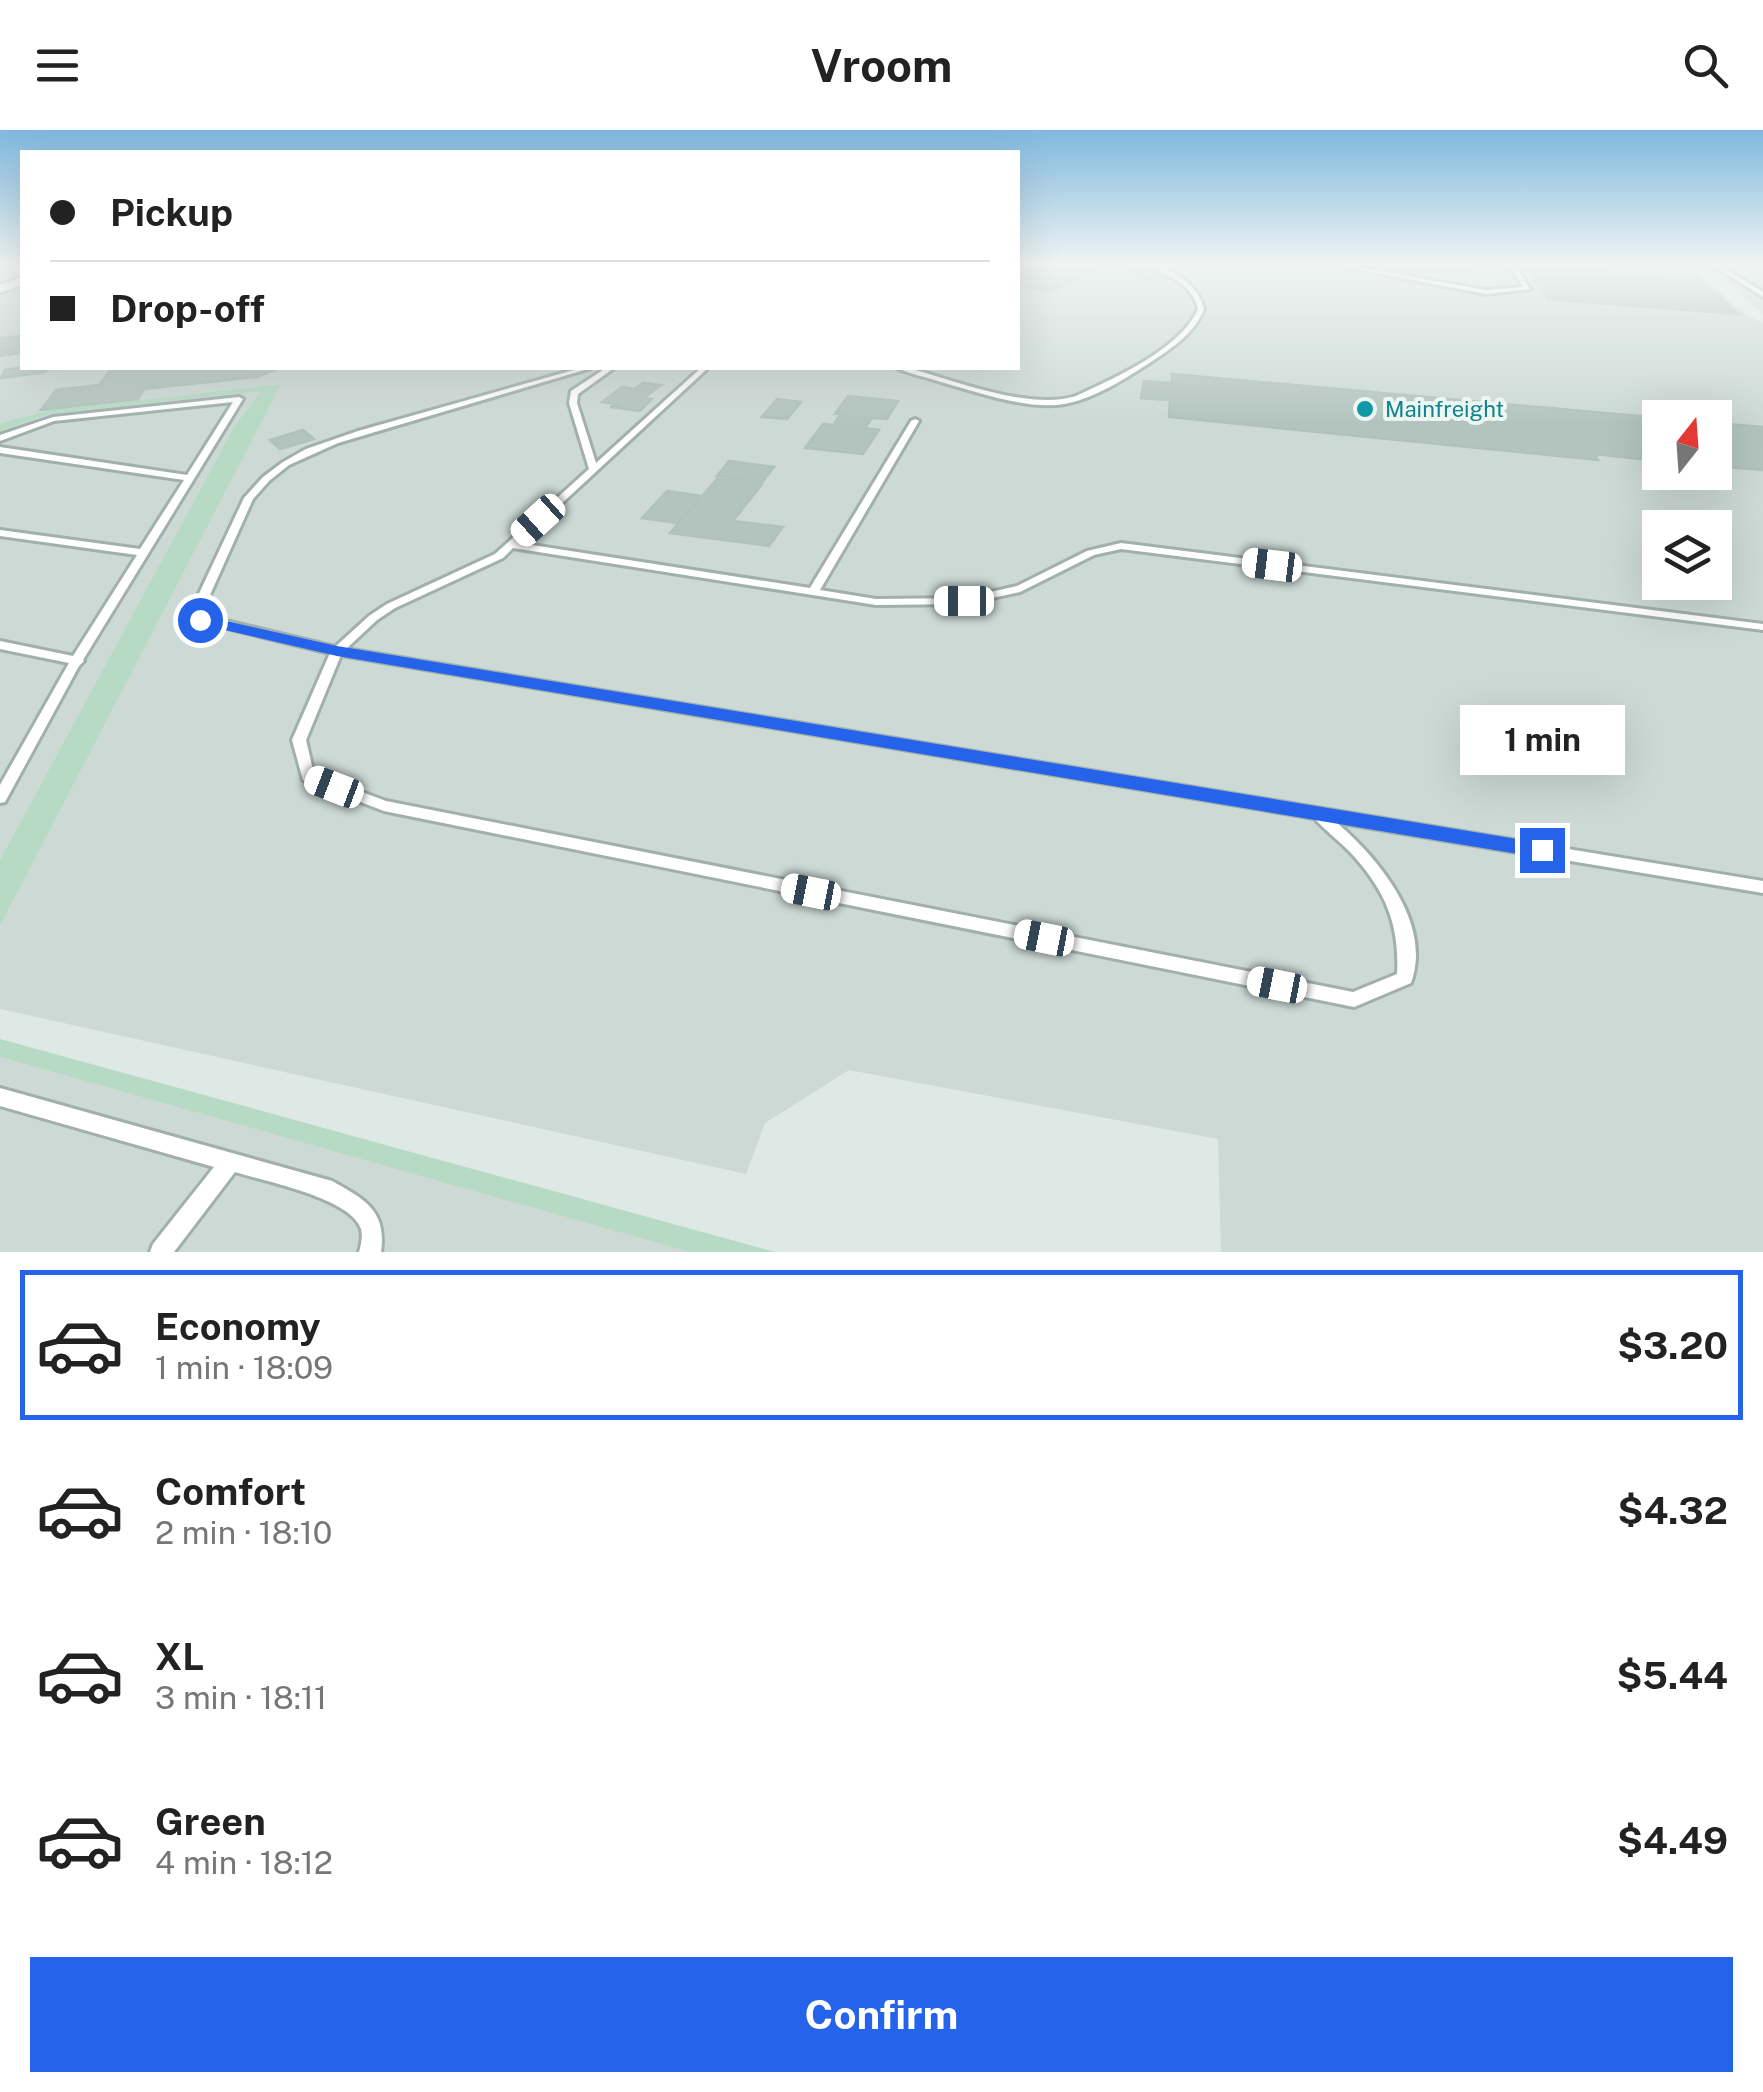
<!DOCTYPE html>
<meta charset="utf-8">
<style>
:root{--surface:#fff;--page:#f2f2f2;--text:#222;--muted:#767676;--line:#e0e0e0;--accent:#2563eb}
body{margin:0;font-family:"Public Sans",sans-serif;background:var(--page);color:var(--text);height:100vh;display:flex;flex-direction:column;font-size:38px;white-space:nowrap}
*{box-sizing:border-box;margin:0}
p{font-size:32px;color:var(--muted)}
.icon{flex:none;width:55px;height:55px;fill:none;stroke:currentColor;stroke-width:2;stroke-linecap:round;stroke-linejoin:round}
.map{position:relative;height:1122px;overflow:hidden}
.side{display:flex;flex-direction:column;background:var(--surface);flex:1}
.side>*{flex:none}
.banner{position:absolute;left:20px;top:20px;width:1000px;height:220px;border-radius:0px;box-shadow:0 10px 40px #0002;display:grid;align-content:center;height:220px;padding:0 30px;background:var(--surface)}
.needle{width:65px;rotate:17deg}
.fabs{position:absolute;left:1642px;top:270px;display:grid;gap:20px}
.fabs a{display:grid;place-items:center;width:90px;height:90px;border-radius:0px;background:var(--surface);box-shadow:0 10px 40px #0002;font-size:50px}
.end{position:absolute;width:45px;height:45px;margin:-22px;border:12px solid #2563eb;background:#fff;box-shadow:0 0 0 5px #fff}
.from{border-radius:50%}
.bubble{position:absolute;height:70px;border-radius:0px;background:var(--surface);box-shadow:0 10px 40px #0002;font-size:32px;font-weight:700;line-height:70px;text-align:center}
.car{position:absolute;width:30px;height:60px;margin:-30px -15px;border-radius:12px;box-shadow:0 0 8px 2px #0007;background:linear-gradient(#fff 24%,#345 0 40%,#fff 0 76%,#345 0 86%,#fff 0)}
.banner b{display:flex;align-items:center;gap:35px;height:95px;font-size:38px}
.banner b+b{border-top:2px solid var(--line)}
.banner i{width:25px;height:25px;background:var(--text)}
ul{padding:18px 0 0;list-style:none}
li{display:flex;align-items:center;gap:30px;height:150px;margin:0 20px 15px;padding:0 10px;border:5px solid transparent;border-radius:0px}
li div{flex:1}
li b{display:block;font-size:38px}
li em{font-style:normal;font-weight:700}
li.selected{border-color:var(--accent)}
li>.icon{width:90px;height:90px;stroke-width:1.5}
.primary-button{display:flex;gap:20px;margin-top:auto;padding:20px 30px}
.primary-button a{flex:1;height:115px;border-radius:0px;background:var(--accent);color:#fff;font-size:40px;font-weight:700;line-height:115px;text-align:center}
header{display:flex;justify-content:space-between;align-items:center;height:130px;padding:0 30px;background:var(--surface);font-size:45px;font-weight:700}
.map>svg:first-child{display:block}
</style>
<header><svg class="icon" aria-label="menu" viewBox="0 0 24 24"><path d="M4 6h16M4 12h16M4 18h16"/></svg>Vroom<svg class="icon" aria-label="search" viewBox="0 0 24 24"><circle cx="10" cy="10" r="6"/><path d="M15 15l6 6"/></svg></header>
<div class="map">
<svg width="1763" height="1122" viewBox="0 0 1763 1122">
<rect width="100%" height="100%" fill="#dee9e5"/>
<g fill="#ccd9d4" fill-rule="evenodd">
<path d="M1018 135H1690L1745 184 1763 193V1122H1221L1218 1009 849 940 765 993 746 1044 0 879V796L280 254 51 280 0 293V165L22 157V238H1018ZM1660 288H1715V342H1660ZM1660 398H1715V452H1660Z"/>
<path d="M1706 135H1763V184Z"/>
<path d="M262 260 235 295 0 730V301L49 284Z"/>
<path d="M0 927 691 1122H0Z"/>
</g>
<g fill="#b6dac3">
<path d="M281 254 0 796V730L235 295 261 261 49 284 0 301V293L51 280Z"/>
<path d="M0 909 775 1122H690L0 927Z"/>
</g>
<g fill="#b3c4be" stroke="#b0c2bc" stroke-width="2.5">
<path d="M1018 135H1090L1102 137 1048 162 1018 155Z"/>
<path d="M1120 135H1139L1163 147 1145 149Z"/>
<path d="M1346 135H1478L1465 146 1428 139 1417 147Z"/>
<path d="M1547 138 1699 149 1738 184 1548 169 1530 142 1551 143Z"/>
<path d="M22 206V223L0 226V208Z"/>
<path d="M18 238 22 237 50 238 45 242 1 248 5 240Z"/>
<path d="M112 238H280L257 247 144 259 138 269 41 280 56 260 99 255Z"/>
<path d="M1172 244 1660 288V331L1594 324 1598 330 1169 287 1170 270 1141 268 1144 251 1172 253Z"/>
<path d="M643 253 661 255 644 268 652 269 640 281 610 277 619 274 602 272 622 257 634 259Z"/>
<path d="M848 266 898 271 887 289 872 288 865 298 879 300 863 324 805 318 823 294 833 295 841 284H835Z"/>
<path d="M777 269 801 272 787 289 762 287Z"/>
<path d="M1715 293 1763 297V340L1715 336Z"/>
<path d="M303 300 314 309 280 319 270 310Z"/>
<path d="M729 331 774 337 763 351 751 353 762 354 733 391 783 397 769 416 670 403 717 349 740 351 742 349 717 346Z"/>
<path d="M667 361 701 366 677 393 642 388Z"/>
</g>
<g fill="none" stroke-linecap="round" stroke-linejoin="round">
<g stroke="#a1b0ac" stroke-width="6">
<g id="lane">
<path d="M1150 135C1173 137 1199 156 1204 179 1195 203 1172 218 1151 232 1126 248 1097 267 1069 273 1032 282 977 262 941 252 926 247 910 244 897 238H908C954 250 1030 281 1076 266 1113 249 1181 219 1198 179 1193 155 1169 147 1150 135Z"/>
<path d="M1334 135H1345L1486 160 1523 157 1509 135H1515L1530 159 1486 164Z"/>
<path d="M1713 135H1719L1763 162V167Z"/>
<path d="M581 238H591L338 313 289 335 269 351 253 369 201 485 335 517 369 486 387 474 495 424 589 339 569 273 571 261 606 238H614L578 264 577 273 596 333 701 238H708L519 413 810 458 911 291 915 289 919 291 820 460 876 469 964 468 1017 456 1087 421 1121 413 1763 494V500L1121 419 1094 425 1020 462 964 474 876 475 513 418 503 428 395 478 377 490 346 519 1763 751V763L1336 692C1378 728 1433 793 1411 853L1354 877 384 681 303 650 292 610 330 523 190 489 188 487 244 368 263 347 283 332 306 319 358 301ZM341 525 1314 688C1325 700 1338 710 1349 721 1384 758 1400 793 1397 844L1353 862 386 671 314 644 306 610Z"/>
<path d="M239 267 243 269 83 530 84 531 79 536 5 672 0 673V655L69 533 0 519V511L73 526 137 425 0 406V400L140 419 184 350 0 323V317L187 345 233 272 54 291 0 311V305L53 287Z"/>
<path d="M0 958 332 1051C364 1069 387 1080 381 1122H359C361 1115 363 1106 361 1099 351 1068 263 1051 235 1042L174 1122H150L153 1114 214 1037 0 976Z"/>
</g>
</g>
<g stroke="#a1b0ac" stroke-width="5">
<path id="street" d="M18 148H22V155L0 163V155Z"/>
</g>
<use href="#lane" fill="#fff" fill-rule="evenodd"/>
<use href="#street" fill="#fff" fill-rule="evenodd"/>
</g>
<linearGradient id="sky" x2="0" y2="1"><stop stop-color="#80b8de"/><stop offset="0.46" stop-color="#f0f5f3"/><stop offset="1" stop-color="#f0f5f3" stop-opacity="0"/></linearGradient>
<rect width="1763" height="292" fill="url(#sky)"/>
<path fill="#2563eb" d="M200 485 337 516 1542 713 1552 720 1542 728 337 526 195 493 193 490Z"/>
<circle fill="#0f9aa8" stroke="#eef6f2" stroke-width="4" cx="1365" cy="279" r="10"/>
<g text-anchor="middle" stroke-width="8" stroke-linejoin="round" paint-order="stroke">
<g font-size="22" fill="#0d838f" stroke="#eef6f2" text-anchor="start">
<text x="1385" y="287">Mainfreight</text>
</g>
</g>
</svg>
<div class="fabs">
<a><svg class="needle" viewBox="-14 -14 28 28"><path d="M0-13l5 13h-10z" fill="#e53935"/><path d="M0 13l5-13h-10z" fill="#767676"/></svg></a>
<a><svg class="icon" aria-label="layers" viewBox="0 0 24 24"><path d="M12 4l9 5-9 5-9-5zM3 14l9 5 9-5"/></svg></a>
</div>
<i class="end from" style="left:200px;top:490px"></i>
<i class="end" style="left:1542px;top:720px"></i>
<div class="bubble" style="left:1460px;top:575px;width:165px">1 min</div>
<i class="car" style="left:538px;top:390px;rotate:228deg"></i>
<i class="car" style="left:1272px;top:435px;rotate:277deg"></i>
<i class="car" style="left:964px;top:471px;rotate:270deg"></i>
<i class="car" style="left:334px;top:657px;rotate:291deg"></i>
<i class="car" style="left:811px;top:762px;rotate:281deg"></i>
<i class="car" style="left:1044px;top:808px;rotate:281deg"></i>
<i class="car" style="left:1277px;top:855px;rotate:281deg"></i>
<div class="banner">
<b><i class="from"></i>Pickup</b>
<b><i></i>Drop-off</b>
</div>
</div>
<section class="side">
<ul>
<li class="selected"><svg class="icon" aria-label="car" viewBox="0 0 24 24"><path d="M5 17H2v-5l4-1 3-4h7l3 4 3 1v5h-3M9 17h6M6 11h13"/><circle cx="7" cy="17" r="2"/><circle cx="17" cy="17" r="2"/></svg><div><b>Economy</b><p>1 min · 18:09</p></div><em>$3.20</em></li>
<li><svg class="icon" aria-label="car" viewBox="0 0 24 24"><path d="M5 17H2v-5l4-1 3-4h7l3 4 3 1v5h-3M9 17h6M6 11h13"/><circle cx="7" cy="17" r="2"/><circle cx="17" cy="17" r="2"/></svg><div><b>Comfort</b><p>2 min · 18:10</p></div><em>$4.32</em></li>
<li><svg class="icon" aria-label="car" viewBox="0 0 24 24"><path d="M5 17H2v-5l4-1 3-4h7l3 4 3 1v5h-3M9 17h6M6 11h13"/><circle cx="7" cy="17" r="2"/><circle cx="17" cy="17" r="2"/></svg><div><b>XL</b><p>3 min · 18:11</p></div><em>$5.44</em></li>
<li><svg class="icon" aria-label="car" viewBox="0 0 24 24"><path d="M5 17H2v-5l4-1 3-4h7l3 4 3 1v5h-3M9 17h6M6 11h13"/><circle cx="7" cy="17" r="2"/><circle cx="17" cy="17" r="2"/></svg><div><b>Green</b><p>4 min · 18:12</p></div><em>$4.49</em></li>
</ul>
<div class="primary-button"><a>Confirm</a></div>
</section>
